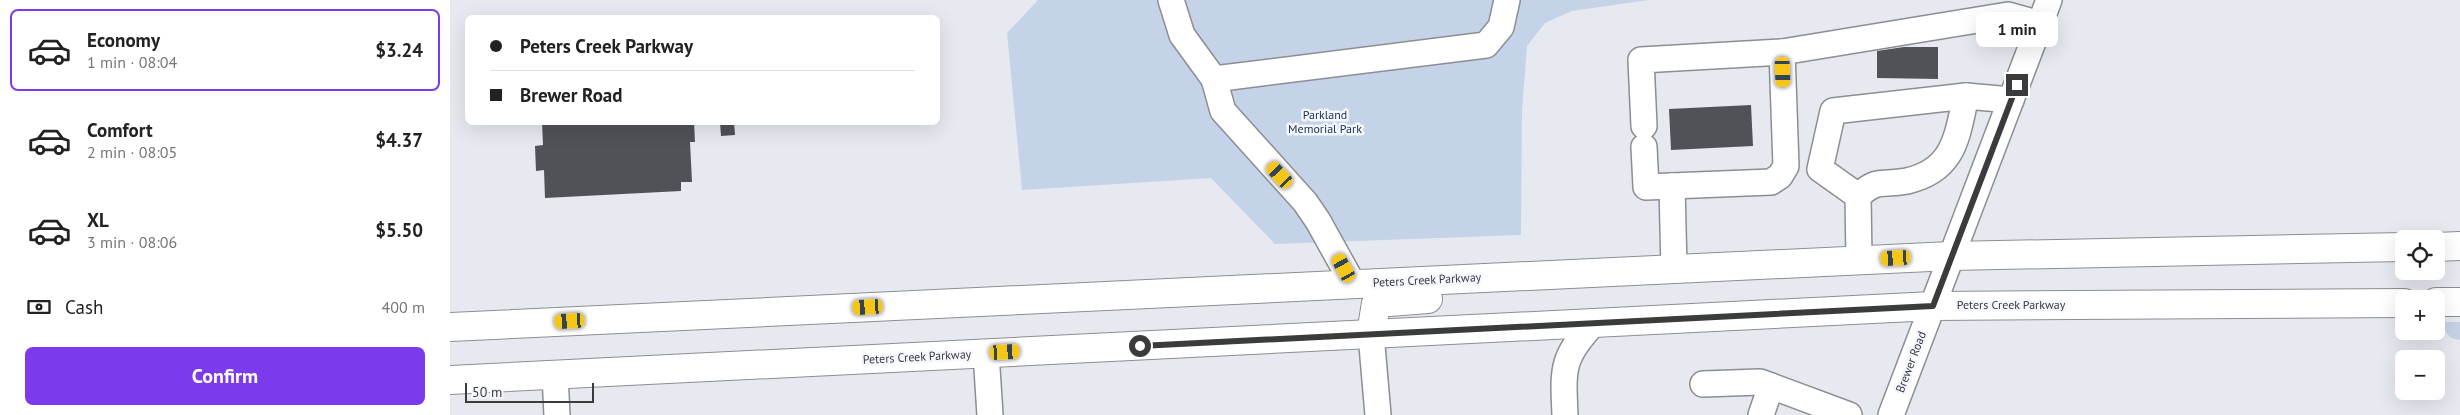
<!DOCTYPE html>
<meta charset="utf-8">
<style>
:root{--surface:#fff;--page:#f6f6f6;--text:#222;--muted:#767676;--line:#e0e0e0;--accent:#7c3aed}
body{margin:0;font-family:"PT Sans",sans-serif;background:var(--page);color:var(--text);height:100vh;display:flex;flex-direction:column;font-size:19px;white-space:nowrap}
*{box-sizing:border-box;margin:0}
p{font-size:16px;color:var(--muted)}
.icon{flex:none;width:28px;height:28px;fill:none;stroke:currentColor;stroke-width:2;stroke-linecap:round;stroke-linejoin:round}
.map{position:relative;flex:1;overflow:hidden}
.panel{display:flex;flex-direction:column;background:var(--surface);width:450px}
.panel>*{flex:none}
.top-card{position:absolute;left:15px;top:15px;width:475px;height:110px;border-radius:8px;box-shadow:0 5px 20px #0002;display:grid;align-content:center;height:110px;padding:0 25px;background:var(--surface)}
.tools{position:absolute;left:1945px;top:230px;display:grid;gap:10px}
.tools a{display:grid;place-items:center;width:50px;height:50px;border-radius:8px;background:var(--surface);box-shadow:0 5px 20px #0002;font-size:25px}
.scale{position:absolute;left:15px;bottom:12px;width:129px;box-sizing:border-box;padding-left:5px;border:2px solid #393b3d;border-top:0;font-size:14px;line-height:18px;white-space:nowrap;color:#393b3d;-webkit-text-stroke:4px #f4f8fe;paint-order:stroke}
.end{position:absolute;width:22px;height:22px;margin:-11px;border:6px solid #393b3d;background:#fff;box-shadow:0 0 0 2px #fff}
.from{border-radius:50%}
.bubble{position:absolute;height:35px;border-radius:8px;background:var(--surface);box-shadow:0 5px 20px #0002;font-size:16px;font-weight:800;line-height:35px;text-align:center}
.car{position:absolute;width:15px;height:30px;margin:-15px -8px;border-radius:6px;box-shadow:0 0 4px 1px #0007;background:linear-gradient(#f5c518 24%,#345 0 40%,#f5c518 0 76%,#345 0 86%,#f5c518 0)}
.top-card b{display:flex;align-items:center;gap:18px;height:48px;font-size:19px}
.top-card b+b{border-top:1px solid var(--line)}
.top-card i{width:12px;height:12px;background:var(--text)}
ul{padding:9px 0 0;list-style:none}
li{display:flex;align-items:center;gap:15px;height:82px;margin:0 10px 8px;padding:0 15px;border:2px solid transparent;border-radius:8px}
li div{flex:1}
li b{display:block;font-size:19px}
li em{font-style:normal;font-weight:800}
li.current{border-color:var(--accent)}
li>.icon{width:45px;height:45px;stroke-width:1.5}
.pay{display:flex;align-items:center;gap:12px;height:55px;padding:0 25px;font-size:19px}
.pay p{margin-inline-start:auto}
.cta{display:flex;gap:10px;margin-top:auto;padding:10px 25px}
.cta a{flex:1;height:58px;border-radius:8px;background:var(--accent);color:#fff;font-size:20px;font-weight:800;line-height:58px;text-align:center}
main{display:flex;flex:1;min-height:0}
.map>svg:first-child{display:block}
</style>
<main>
<section class="panel">
<ul>
<li class="current"><svg class="icon" aria-label="car" viewBox="0 0 24 24"><path d="M5 17H2v-5l4-1 3-4h7l3 4 3 1v5h-3M9 17h6M6 11h13"/><circle cx="7" cy="17" r="2"/><circle cx="17" cy="17" r="2"/></svg><div><b>Economy</b><p>1 min · 08:04</p></div><em>$3.24</em></li>
<li><svg class="icon" aria-label="car" viewBox="0 0 24 24"><path d="M5 17H2v-5l4-1 3-4h7l3 4 3 1v5h-3M9 17h6M6 11h13"/><circle cx="7" cy="17" r="2"/><circle cx="17" cy="17" r="2"/></svg><div><b>Comfort</b><p>2 min · 08:05</p></div><em>$4.37</em></li>
<li><svg class="icon" aria-label="car" viewBox="0 0 24 24"><path d="M5 17H2v-5l4-1 3-4h7l3 4 3 1v5h-3M9 17h6M6 11h13"/><circle cx="7" cy="17" r="2"/><circle cx="17" cy="17" r="2"/></svg><div><b>XL</b><p>3 min · 08:06</p></div><em>$5.50</em></li>
</ul>
<div class="pay"><svg class="icon" aria-label="cash" viewBox="0 0 24 24"><path d="M3 7h18v10H3z"/><circle cx="12" cy="12" r="2"/></svg>Cash<p>400 m</p></div>
<div class="cta"><a>Confirm</a></div>
</section>
<div class="map">
<svg width="2010" height="415" viewBox="0 0 2010 415">
<rect width="100%" height="100%" fill="#e6eaf0"/>
<g fill="#c5d3e9">
<path d="M588 0H1199L1122 11 1095 23 1077 46 1072 111 1071 235 825 244 761 178 572 190 557 33Z"/>
<path d="M1987 322H2010V340L2001 338Z"/>
</g>
<g fill="#4f5257">
<path d="M1454 47H1488V79L1427 78V51Z"/>
<path d="M1301 105 1303 146 1221 150 1219 109Z"/>
<path d="M92 122H244L245 142H240L242 182H231V191L95 198 94 170 86 171 85 146 93 145Z"/>
<path d="M270 122H284L285 135 271 136Z"/>
</g>
<g fill="none" stroke-linecap="round" stroke-linejoin="round">
<g stroke="#8b8e94" stroke-width="28">
<g id="minor">
<path d="M721 0 732 35 764 79 1036 45 1051 27 1057 0"/>
<path d="M764 79 773 111 855 202 868 221 903 284"/>
<path d="M1194 126 1191 60 1332 52 1558 15 1590 24"/>
<path d="M1194 147 1196 187 1321 182 1330 176 1336 166 1332 52"/>
<path d="M1222 186 1224 269"/>
<path d="M1408 196C1429 177 1432 186 1457 181 1505 170 1507 136 1516 96"/>
<path d="M1409 260 1408 196 1370 169 1383 111 1516 96 1561 100"/>
<path d="M921 334 928 415"/>
<path d="M536 353 540 415"/>
<path d="M105 375 107 415"/>
<path d="M1253 384 1310 382 1399 415"/>
<path d="M1115 415C1113 369 1111 358 1144 323"/>
<path d="M1311 415 1321 386"/>
<path d="M1441 415 1599 0"/>
</g>
</g>
<g stroke="#8b8e94" stroke-width="30">
<g id="major">
<path d="M1986 247 2010 246"/>
<path d="M1986 302H2010"/>
<path d="M0 327 1501 256 1954 247"/>
<path d="M921 334 926 303 978 299"/>
<path d="M0 380 1483 306 1954 303"/>
</g>
</g>
<use href="#minor" stroke="#fff" stroke-width="25"/>
<use href="#major" stroke="#fff" stroke-width="28"/>
</g>
<g fill="none" stroke-linecap="round" stroke-linejoin="round">
<path stroke="#393b3d" stroke-width="6" d="M690 346 1483 306 1567 85"/>
</g>
<g text-anchor="middle" stroke-width="5" stroke-linejoin="round" paint-order="stroke">
<g font-size="12" fill="#182e52" stroke="#f4f8fe">
<text x="875" y="119">Parkland<tspan x="875" dy="14">Memorial Park</tspan></text>
</g>
<g font-size="12" fill="#393b3d" stroke="#f4f8fe">
<text transform="translate(977 280) rotate(-3)" y="4">Peters Creek Parkway</text>
<text x="1561" y="309">Peters Creek Parkway</text>
<text transform="translate(467 357) rotate(-3)" y="4">Peters Creek Parkway</text>
<text transform="translate(1461 362) rotate(-69)" y="4">Brewer Road</text>
</g>
</g>
</svg>
<div class="tools">
<a><svg class="icon" aria-label="locate" viewBox="0 0 24 24"><circle cx="12" cy="12" r="6"/><path d="M12 2v4M12 18v4M2 12h4M18 12h4"/></svg></a>
<a>+</a>
<a>−</a>
</div>
<div class="scale">50 m</div>
<i class="end from" style="left:690px;top:346px"></i>
<i class="end" style="left:1567px;top:85px"></i>
<div class="bubble" style="left:1526px;top:12px;width:82px">1 min</div>
<i class="car" style="left:1333px;top:72px;rotate:178deg"></i>
<i class="car" style="left:830px;top:175px;rotate:317deg"></i>
<i class="car" style="left:1446px;top:258px;rotate:267deg"></i>
<i class="car" style="left:894px;top:268px;rotate:331deg"></i>
<i class="car" style="left:418px;top:307px;rotate:267deg"></i>
<i class="car" style="left:120px;top:321px;rotate:267deg"></i>
<i class="car" style="left:555px;top:352px;rotate:87deg"></i>
<div class="top-card">
<b><i class="from"></i>Peters Creek Parkway</b>
<b><i></i>Brewer Road</b>
</div>
</div>
</main>
